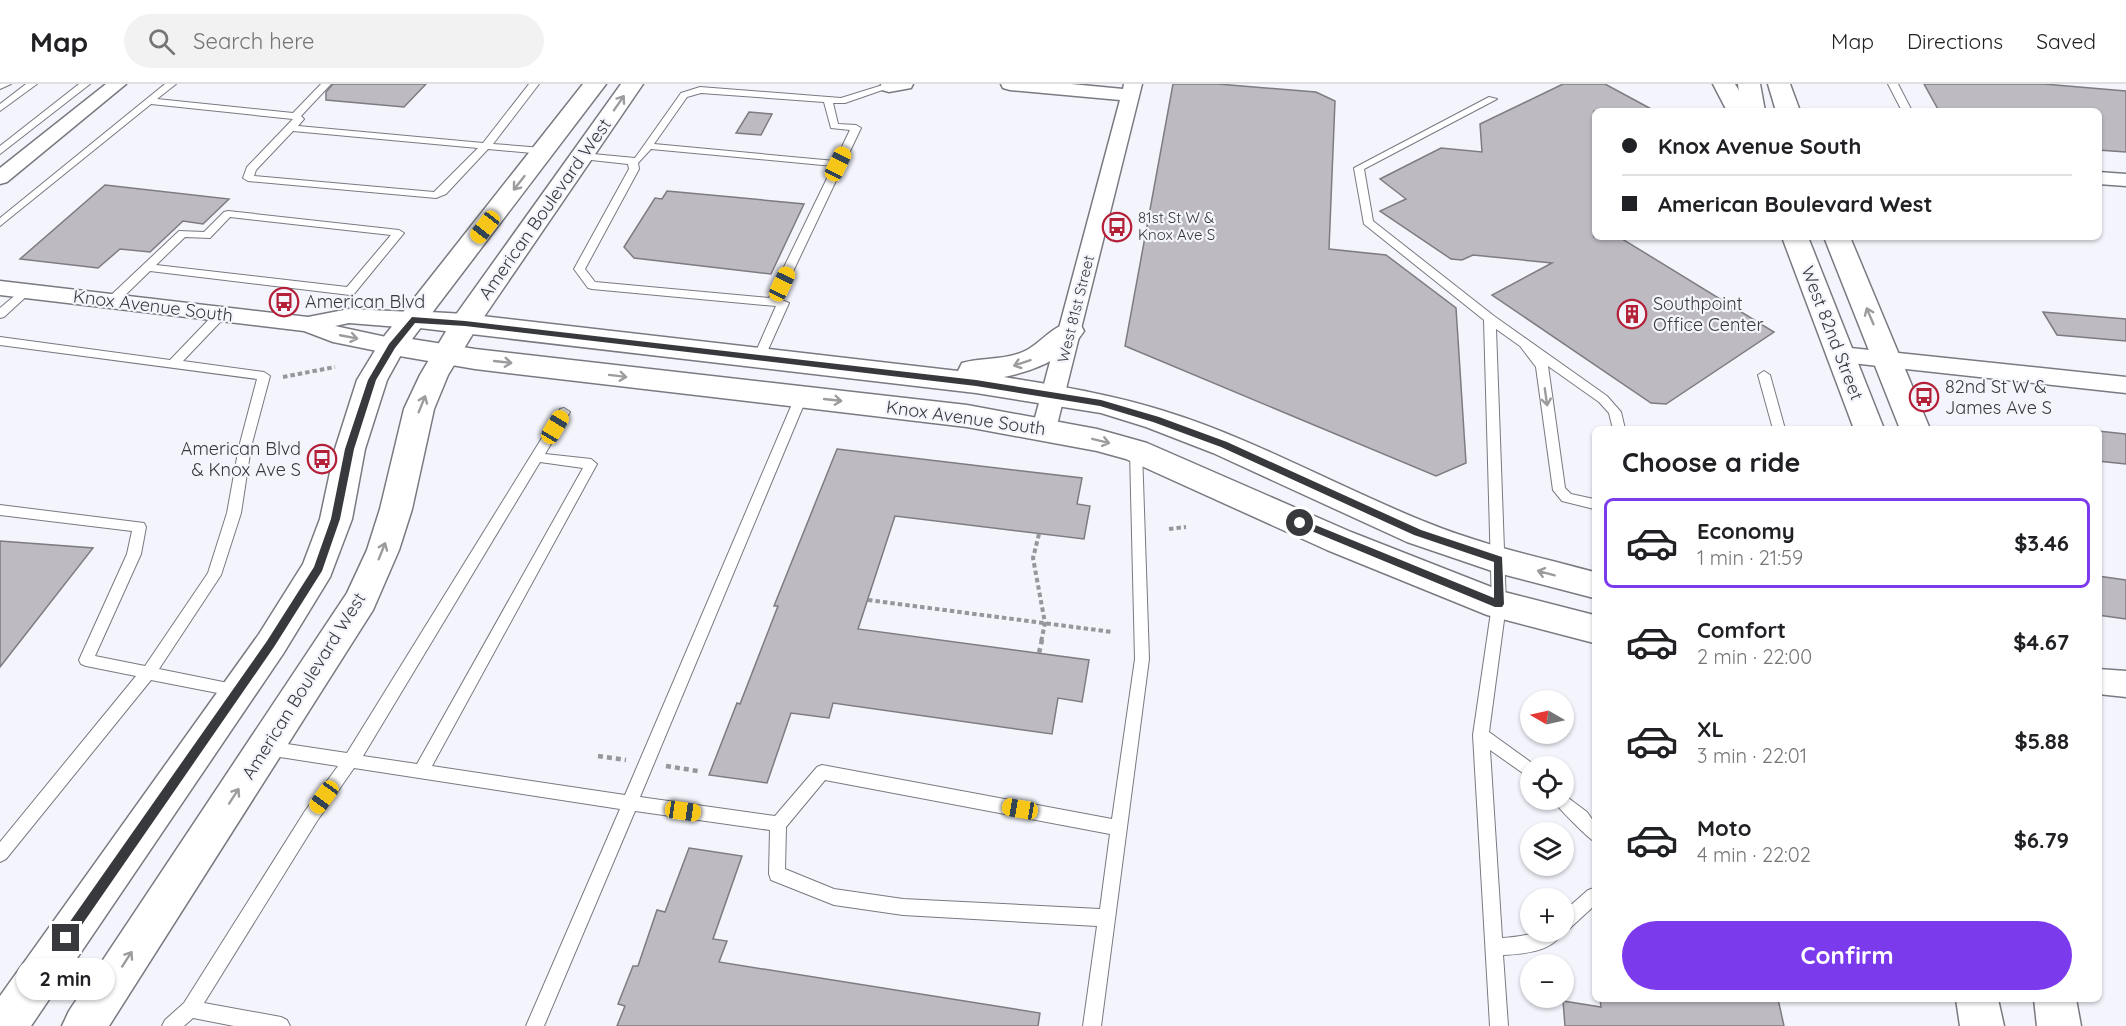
<!DOCTYPE html>
<meta charset="utf-8">
<style>
:root{--surface:#fff;--page:#f2f2f2;--text:#202124;--muted:#757577;--line:#e0e0e0;--accent:#7c3aed}
body{margin:0;font-family:Quicksand,sans-serif;background:var(--page);color:var(--text);height:100vh;display:flex;flex-direction:column;font-size:22px;white-space:nowrap}
*{box-sizing:border-box;margin:0}
p{font-size:20px;color:var(--muted)}
.icon{flex:none;width:33px;height:33px;fill:none;stroke:currentColor;stroke-width:2;stroke-linecap:round;stroke-linejoin:round}
.map{position:relative;flex:1;overflow:hidden}
.panel{position:absolute;left:1592px;top:342px;width:510px;height:576px;display:flex;flex-direction:column;background:var(--surface);border-radius:9px;box-shadow:0 2px 4px #0004}
.panel>*{flex:none}
.hud{position:absolute;left:1592px;top:24px;width:510px;height:132px;border-radius:9px;box-shadow:0 2px 4px #0004;display:grid;align-content:center;height:132px;padding:0 30px;background:var(--surface)}
.needle{width:39px;rotate:279deg}
.buttons{position:absolute;left:1520px;top:606px;display:grid;gap:12px}
.buttons a{display:grid;place-items:center;width:54px;height:54px;border-radius:50%;background:var(--surface);box-shadow:0 2px 4px #0004;font-size:30px}
.end{position:absolute;width:27px;height:27px;margin:-14px;border:8px solid #38393c;background:#fff;box-shadow:0 0 0 3px #fff}
.from{border-radius:50%}
.bubble{position:absolute;height:42px;border-radius:21px;background:var(--surface);box-shadow:0 2px 4px #0004;font-size:20px;font-weight:700;line-height:42px;text-align:center}
.car{position:absolute;width:18px;height:36px;margin:-18px -9px;border-radius:8px;box-shadow:0 0 4px 2px #0007;background:linear-gradient(#f5c518 24%,#345 0 40%,#f5c518 0 76%,#345 0 86%,#f5c518 0)}
.hud b{display:flex;align-items:center;gap:21px;height:57px;font-size:22px}
.hud b+b{border-top:2px solid var(--line)}
.hud i{width:15px;height:15px;background:var(--text)}
ul{padding:0;list-style:none}
li{display:flex;align-items:center;gap:18px;height:90px;margin:0 12px 9px;padding:0 18px;border:3px solid transparent;border-radius:9px}
li div{flex:1}
li b{display:block;font-size:22px}
li em{font-style:normal;font-weight:700}
li.current{border-color:var(--accent)}
li>.icon{width:54px;height:54px;stroke-width:1.5}
h2{padding:0 30px;font-size:27px;line-height:72px}
.cta{display:flex;gap:12px;margin-top:auto;padding:12px 30px}
.cta a{flex:1;height:69px;border-radius:36px;background:var(--accent);color:#fff;font-size:24px;font-weight:700;line-height:69px;text-align:center}
header{display:flex;align-items:center;gap:36px;box-sizing:border-box;height:84px;padding:0 30px;background:var(--surface);border-bottom:2px solid var(--line)}
header strong{font-size:28px}
nav{display:flex;gap:33px;margin-inline-start:auto;font-size:21px}
.search{width:420px;height:54px;background:var(--page);display:flex;align-items:center;gap:15px;box-sizing:border-box;padding:0 21px;border-radius:33px;color:var(--muted);font-size:22px}
.map>svg:first-child{display:block}
</style>
<header>
<strong>Map</strong>
<div class="search"><svg class="icon" aria-label="search" viewBox="0 0 24 24"><circle cx="10" cy="10" r="6"/><path d="M15 15l6 6"/></svg>Search here</div>
<nav><a>Map</a><a>Directions</a><a>Saved</a></nav>
</header>
<div class="map">
<svg width="2126" height="942" viewBox="0 0 2126 942">
<rect width="100%" height="100%" fill="#f3f4fc"/>
<g fill="#bdbac2" stroke="#7e7b83" stroke-width="1.5">
<path d="M333 0H426L404 23 326 16V8Z"/>
<path d="M1173 0H1218L1316 8 1335 17 1329 165 1386 171 1456 224 1466 379 1436 392 1125 262Z"/>
<path d="M1563 0H1605L1655 27H1594V153H1619L1774 248 1666 320 1651 319 1492 211 1552 179 1473 171 1462 176 1451 175 1380 127 1406 115 1380 95 1441 64 1482 68 1480 40Z"/>
<path d="M1924 0H2044L2126 7V68L2098 66V27H1939Z"/>
<path d="M749 28 772 30 761 51 736 49Z"/>
<path d="M105 101 229 115 203 140 183 137 150 168 120 165 98 184 20 175Z"/>
<path d="M667 107 732 113 804 120 771 190 634 174 624 163 655 114 662 115Z"/>
<path d="M2043 228 2126 235V257L2057 251Z"/>
<path d="M2098 347 2126 350V380L2098 377Z"/>
<path d="M837 365 1082 394 1077 420 1090 422 1084 455 895 432 858 545 1089 576 1082 618 1058 614 1052 650 833 619 829 634 791 629 767 699 709 691 737 619 740 620 778 522H774Z"/>
<path d="M0 457 93 464 0 583Z"/>
<path d="M2098 492 2126 496V535L2098 531Z"/>
<path d="M689 764 742 772 713 855 727 857 719 878 1040 929 1038 942H617L625 922 618 920 633 882H638L657 826 665 828Z"/>
<path d="M1600 915H1778L1784 942H1565L1563 917 1601 923Z"/>
</g>
<g fill="none" stroke-linecap="round" stroke-linejoin="round">
<g stroke="#797a81" stroke-width="2">
<g id="service">
<path d="M0 0H11L0 5Z"/>
<path d="M26 0H37L0 27V20Z"/>
<path d="M79 0H90L0 70V62Z"/>
<path d="M165 0H176L157 15 293 29 321 0H331L301 32 304 35 298 42 483 59 529 0H539L493 60 543 64 548 67 543 70 488 65 446 110 436 114 248 97 243 94 247 83 293 35 151 20 0 142V134ZM293 47 478 64 434 108 254 92 256 86Z"/>
<path d="M886 0 894 2 845 19H833L838 40 856 41 861 44 780 215 789 219 763 277H755L753 274 776 222 592 205 588 204 574 185 629 85 628 80 582 75 577 72 582 69 635 74 681 9 700 3 841 14ZM701 9 824 18 831 44 850 46 835 77 654 60 687 13ZM651 65 833 82 769 214 595 198 585 185 639 85 638 79Z"/>
<path d="M1888 0H1898L1912 27H1902Z"/>
<path d="M1489 13 1497 15 1364 85 1373 137 1494 232 1607 312 1621 328 1625 345H1613L1609 329 1599 318 1548 282 1565 404 1571 410 1594 415V425L1562 417 1553 406 1536 283 1520 262 1496 245 1506 521 1489 648 1536 682H1530V694L1490 666 1502 854C1523 853 1542 846 1562 848 1554 868 1522 870 1503 871L1508 942H1490L1473 651 1492 521 1484 236 1364 140 1354 84Z"/>
<path d="M228 127 399 146 404 149 354 210 350 211 150 187 116 220H108V214L179 147 204 148 224 128ZM230 133 391 151 347 203 156 181 185 153 210 154Z"/>
<path d="M25 203 31 207 29 210 4 233 0 234V224Z"/>
<path d="M221 226 227 230 225 233 183 277 264 288 270 292 251 363 241 429 221 491 159 585 238 601 243 603 245 607 243 611 238 613 151 596 6 775 0 778V758L136 592 86 582 81 580 79 576 127 470 132 447 0 431V421L144 439 146 443 141 470 95 572 145 582 208 489 227 429 239 363 257 295 0 261V253L170 276 217 227Z"/>
<path d="M1764 287 1770 291 1785 345H1773L1758 291Z"/>
<path d="M801 309 807 313 640 713 775 732 817 683 822 681 1112 735 1135 575 1130 367 1132 364H1140L1142 367 1149 575 1101 942H1083L1097 842 903 831 834 821 771 796 769 790 770 746 635 727 544 942H526L620 725 354 684 317 737 204 919 281 933 287 936 290 942H234L193 934 184 942H162L165 936 184 919 305 727 338 682 267 671 262 669 259 664 262 659 267 657 347 669 532 370 560 325 564 324 570 328 545 370 591 375 597 380 432 682 625 711 795 313ZM540 378 583 384 417 680 363 672ZM825 696 1110 750 1100 825 903 815 834 805 785 785 786 743Z"/>
<path d="M1563 710 1587 728 1594 738V757C1590 756 1555 721 1553 716H1563Z"/>
<path d="M1594 804V822L1569 845 1563 847V828L1588 806Z"/>
</g>
</g>
<g stroke="#797a81" stroke-width="3">
<g id="minor">
<path d="M106 0H126L7 98 0 100V84Z"/>
<path d="M881 0H913L911 4 889 8 882 6Z"/>
<path d="M1001 0H1071L1123 5 1124 0H1142L1056 345 1053 351 1044 354 1035 351 1032 345 1120 16 1010 6 1003 4Z"/>
<path d="M2098 88 2126 90V102L2098 100Z"/>
<path d="M0 197 308 233 349 225 412 228 420 231 423 236 420 241 412 244 349 239 335 242 400 256 404 262 400 268 392 270 333 258 304 247 0 211Z"/>
<path d="M1841 263 2126 293V309L1833 277 1829 271 1833 265Z"/>
<path d="M2098 585 2126 587V613L2098 610Z"/>
</g>
</g>
<g stroke="#797a81" stroke-width="3">
<g id="tertiary">
<path d="M1738 0H1760L1765 27H1741Z"/>
<path d="M1768 0H1790L1800 27H1776Z"/>
<path d="M1782 153H1808L1884 345H1854Z"/>
<path d="M1824 153H1850L1930 345H1900Z"/>
<path d="M412 227 465 230 958 287 962 279C983 273 1006 277 1027 266 1045 256 1058 234 1080 240L1084 247C1067 274 1034 287 1004 293 1058 302 1111 310 1164 327 1255 355 1340 404 1428 439 1482 461 1539 473 1594 488V514L1498 489 1407 458 1213 369 1146 343 1101 329 976 309 402 242 398 236 402 230Z"/>
<path d="M392 252 475 265 967 321 1097 345 1147 359 1351 448 1504 508 1594 531V559L1487 531 1327 466 1126 375 1097 367 967 343 475 285 382 269 378 262 382 255Z"/>
<path d="M1956 915H1998L2004 942H1960Z"/>
<path d="M2034 915H2076L2081 942H2037Z"/>
</g>
</g>
<g stroke="#797a81" stroke-width="3">
<g id="secondary">
<path d="M583 0H606L403 267 387 296 365 365 352 435 330 493 283 570 31 942H0V912L259 550 303 480 320 435 335 365 357 296 382 255Z"/>
<path d="M621 0H643L477 243 448 291 434 325 412 425 399 466 373 526 109 942H62L69 927 347 509 367 466 380 425 404 325 420 291 455 232Z"/>
</g>
</g>
<g stroke="#797a81" stroke-width="3">
<path id="motorway" d="M1713 0H1735L1751 27H1727Z"/>
</g>
<g stroke="#96979d" stroke-width="4" stroke-dasharray="4.5 3" stroke-linecap="butt">
<path d="M283 293 335 283"/>
<path d="M1169 445 1186 443"/>
<path d="M1039 450 1033 474 1045 539 1041 558"/>
<path d="M868 516 1112 548"/>
</g>
<g stroke="#96979d" stroke-width="4.5" stroke-dasharray="5 4" stroke-linecap="butt">
<path d="M1039 569 1042 556"/>
<path d="M598 672 626 676"/>
<path d="M666 682 698 687"/>
</g>
<use href="#service" fill="#fff" fill-rule="evenodd"/>
<use href="#minor" fill="#fff" fill-rule="evenodd"/>
<use href="#tertiary" fill="#fff" fill-rule="evenodd"/>
<use href="#secondary" fill="#fff" fill-rule="evenodd"/>
<use href="#motorway" fill="#fff" fill-rule="evenodd"/>
</g>
<defs><path id="oneway-shaft" d="M-6 0H5M1.5-3L5.5 0L1.5 3" fill="none" stroke-width="1.6" stroke-linecap="round" stroke-linejoin="round" transform="scale(1.5)"/></defs>
<g stroke="#9c9c9e">
<use href="#oneway-shaft" transform="translate(619 19) rotate(-55)"/>
<use href="#oneway-shaft" transform="translate(519 99) rotate(128)"/>
<use href="#oneway-shaft" transform="translate(1870 232) rotate(-113)"/>
<use href="#oneway-shaft" transform="translate(349 253) rotate(11)"/>
<use href="#oneway-shaft" transform="translate(503 278) rotate(6)"/>
<use href="#oneway-shaft" transform="translate(1022 279) rotate(161)"/>
<use href="#oneway-shaft" transform="translate(618 292) rotate(7)"/>
<use href="#oneway-shaft" transform="translate(1546 313) rotate(82)"/>
<use href="#oneway-shaft" transform="translate(833 316) rotate(6)"/>
<use href="#oneway-shaft" transform="translate(422 320) rotate(-68)"/>
<use href="#oneway-shaft" transform="translate(1101 357) rotate(14)"/>
<use href="#oneway-shaft" transform="translate(382 467) rotate(-68)"/>
<use href="#oneway-shaft" transform="translate(1546 489) rotate(-165)"/>
<use href="#oneway-shaft" transform="translate(234 712) rotate(-57)"/>
<use href="#oneway-shaft" transform="translate(127 875) rotate(-57)"/>
</g>
<path fill="#38393c" d="M412 233 465 237 976 296 1101 316 1159 333 1227 358 1421 446 1502 473 1504 520 1502 523H1495L1297 441 1295 439 1300 435 1303 436 1494 514V478L1414 451 1221 363 1153 338 1100 322 976 302 465 242 415 239 395 264 376 296 354 365 340 435 322 487 274 563 70 858H62V849L267 557 314 483 331 435 345 365 368 296 389 260Z"/>
<defs>
<g id="bus-ring" transform="scale(1.5)"><circle r="9.5" fill="#f3f4fc" stroke="#b32037" stroke-width="1.5"/><path d="M-5-6H5V4H4V6H2V4H-2V6H-4V4H-5ZM-3.5-4V0h7V-4ZM-3.5 1.2v1.5H-2V1.2ZM2 1.2v1.5H3.5V1.2Z" fill="#b32037"/></g>
<g id="building-ring" transform="scale(1.5)"><circle r="9.5" fill="#f3f4fc" stroke="#b32037" stroke-width="1.5"/><path d="M-4-6H4V6H1V3H-1V6H-4ZM-2.5-4.3h1.7v1.8h-1.7ZM.8-4.3h1.7v1.8H.8ZM-2.5-1h1.7V.8h-1.7ZM.8-1h1.7V.8H.8Z" fill="#b32037"/></g>
</defs>
<g fill-rule="evenodd">
<use href="#bus-ring" x="1117" y="143"/>
<use href="#bus-ring" x="284" y="218"/>
<use href="#building-ring" x="1632" y="230"/>
<use href="#bus-ring" x="1924" y="313"/>
<use href="#bus-ring" x="322" y="375"/>
</g>
<g text-anchor="middle" stroke-width="4.5" stroke-linejoin="round" paint-order="stroke">
<g font-size="15" fill="#38393c" stroke="#f3f4fc" text-anchor="start">
<text x="1138" y="139">81st St W &amp;<tspan x="1138" dy="17">Knox Ave S</tspan></text>
</g>
<g font-size="15" fill="#38393c" stroke="#f3f4fc">
<text transform="translate(1076 225) rotate(-76)" y="5">West 81st Street</text>
</g>
<g font-size="18" fill="#38393c" stroke="#f3f4fc">
<text transform="translate(545 125) rotate(-55)" y="6">American Boulevard West</text>
<text transform="translate(153 222) rotate(7)" y="6">Knox Avenue South</text>
<text transform="translate(1832 249) rotate(69)" y="6">West 82nd Street</text>
<text transform="translate(966 334) rotate(8)" y="6">Knox Avenue South</text>
<text transform="translate(304 602) rotate(-58)" y="6">American Boulevard West</text>
</g>
<g font-size="18" fill="#38393c" stroke="#f3f4fc" text-anchor="start">
<text x="305" y="224">American Blvd</text>
<text x="1653" y="226">Southpoint<tspan x="1653" dy="21">Office Center</tspan></text>
<text x="1945" y="309">82nd St W &amp;<tspan x="1945" dy="21">James Ave S</tspan></text>
<text x="301" y="371" text-anchor="end">American Blvd<tspan x="301" dy="21">&amp; Knox Ave S</tspan></text>
</g>
</g>
</svg>
<div class="buttons">
<a><svg class="needle" viewBox="-14 -14 28 28"><path d="M0-13l5 13h-10z" fill="#e53935"/><path d="M0 13l5-13h-10z" fill="#757577"/></svg></a>
<a><svg class="icon" aria-label="locate" viewBox="0 0 24 24"><circle cx="12" cy="12" r="6"/><path d="M12 2v4M12 18v4M2 12h4M18 12h4"/></svg></a>
<a><svg class="icon" aria-label="layers" viewBox="0 0 24 24"><path d="M12 4l9 5-9 5-9-5zM3 14l9 5 9-5"/></svg></a>
<a>+</a>
<a>−</a>
</div>
<i class="end from" style="left:1300px;top:439px"></i>
<i class="end" style="left:66px;top:854px"></i>
<div class="bubble" style="left:16px;top:874px;width:99px">2 min</div>
<i class="car" style="left:838px;top:80px;rotate:26deg"></i>
<i class="car" style="left:485px;top:143px;rotate:218deg"></i>
<i class="car" style="left:782px;top:200px;rotate:25deg"></i>
<i class="car" style="left:555px;top:343px;rotate:31deg"></i>
<i class="car" style="left:324px;top:713px;rotate:216deg"></i>
<i class="car" style="left:1020px;top:725px;rotate:280deg"></i>
<i class="car" style="left:683px;top:727px;rotate:98deg"></i>
<div class="hud">
<b><i class="from"></i>Knox Avenue South</b>
<b><i></i>American Boulevard West</b>
</div>
<section class="panel">
<h2>Choose a ride</h2>
<ul>
<li class="current"><svg class="icon" aria-label="car" viewBox="0 0 24 24"><path d="M5 17H2v-5l4-1 3-4h7l3 4 3 1v5h-3M9 17h6M6 11h13"/><circle cx="7" cy="17" r="2"/><circle cx="17" cy="17" r="2"/></svg><div><b>Economy</b><p>1 min · 21:59</p></div><em>$3.46</em></li>
<li><svg class="icon" aria-label="car" viewBox="0 0 24 24"><path d="M5 17H2v-5l4-1 3-4h7l3 4 3 1v5h-3M9 17h6M6 11h13"/><circle cx="7" cy="17" r="2"/><circle cx="17" cy="17" r="2"/></svg><div><b>Comfort</b><p>2 min · 22:00</p></div><em>$4.67</em></li>
<li><svg class="icon" aria-label="car" viewBox="0 0 24 24"><path d="M5 17H2v-5l4-1 3-4h7l3 4 3 1v5h-3M9 17h6M6 11h13"/><circle cx="7" cy="17" r="2"/><circle cx="17" cy="17" r="2"/></svg><div><b>XL</b><p>3 min · 22:01</p></div><em>$5.88</em></li>
<li><svg class="icon" aria-label="car" viewBox="0 0 24 24"><path d="M5 17H2v-5l4-1 3-4h7l3 4 3 1v5h-3M9 17h6M6 11h13"/><circle cx="7" cy="17" r="2"/><circle cx="17" cy="17" r="2"/></svg><div><b>Moto</b><p>4 min · 22:02</p></div><em>$6.79</em></li>
</ul>
<div class="cta"><a>Confirm</a></div>
</section>
</div>
